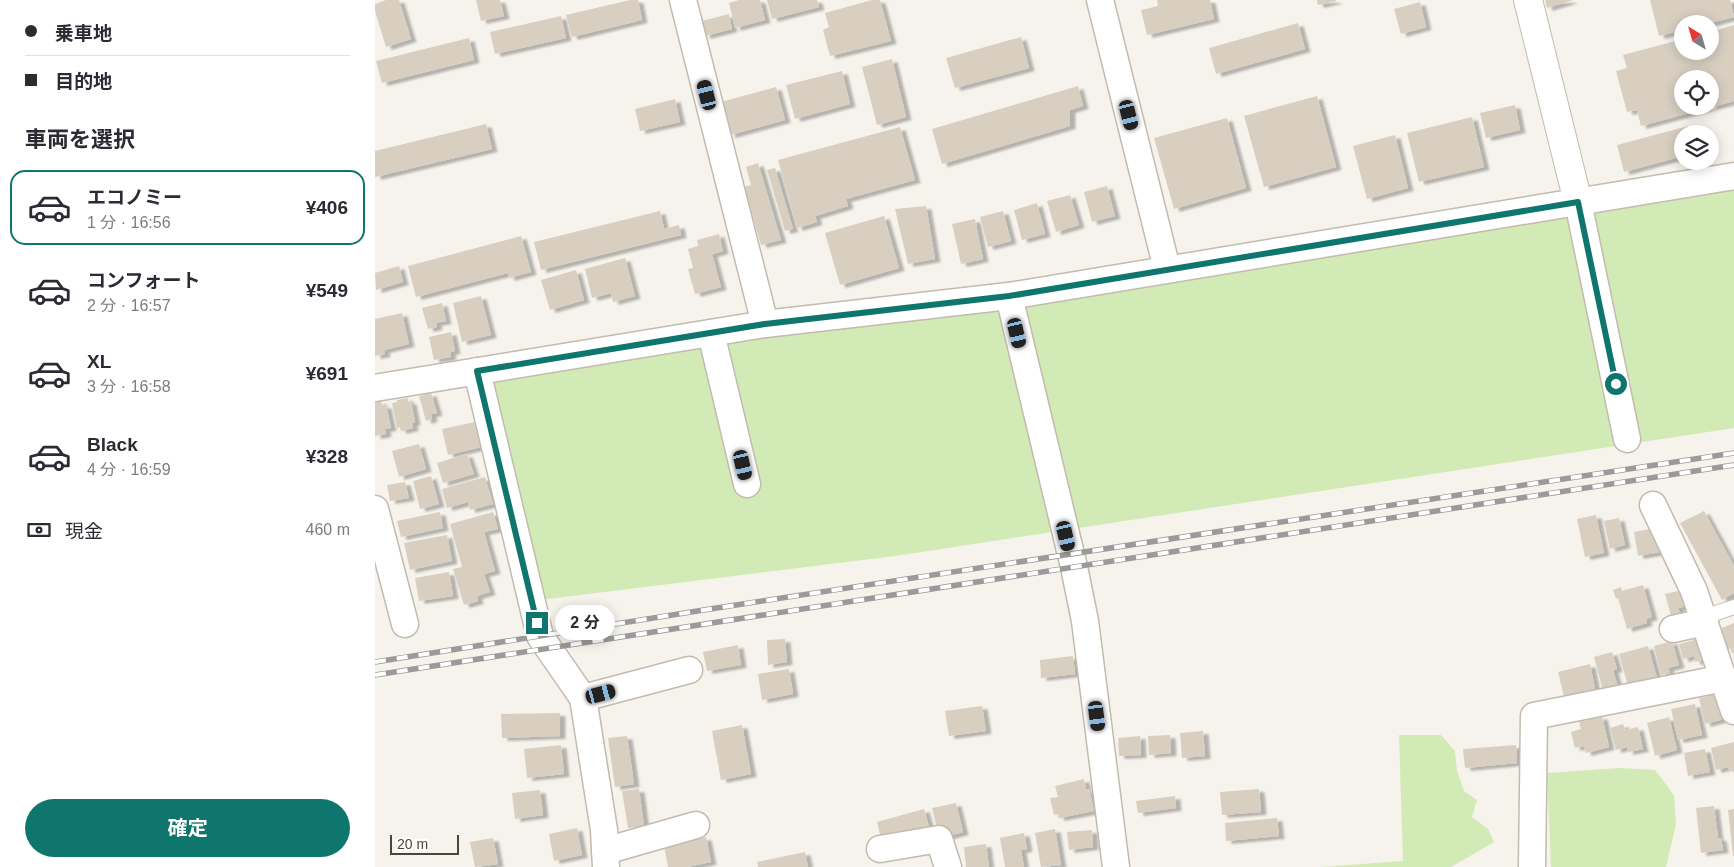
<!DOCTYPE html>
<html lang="ja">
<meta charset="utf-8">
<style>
:root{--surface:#fff;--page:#f2f2f3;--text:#2b2b33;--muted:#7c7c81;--line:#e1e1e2;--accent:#0f766e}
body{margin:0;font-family:Helvetica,"Noto Sans JP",sans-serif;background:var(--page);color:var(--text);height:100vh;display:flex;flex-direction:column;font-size:19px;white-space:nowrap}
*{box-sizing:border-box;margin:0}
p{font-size:16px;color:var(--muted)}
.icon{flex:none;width:28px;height:28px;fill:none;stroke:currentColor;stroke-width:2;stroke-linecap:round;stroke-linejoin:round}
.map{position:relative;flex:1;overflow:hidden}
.drawer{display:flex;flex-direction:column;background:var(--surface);width:375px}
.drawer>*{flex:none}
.banner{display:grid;align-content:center;height:110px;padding:0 25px;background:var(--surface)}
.needle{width:32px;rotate:323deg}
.tools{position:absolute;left:1299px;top:15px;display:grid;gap:10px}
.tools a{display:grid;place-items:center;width:45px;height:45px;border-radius:50%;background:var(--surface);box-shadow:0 2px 12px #0003;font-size:25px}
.scale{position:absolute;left:15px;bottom:12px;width:69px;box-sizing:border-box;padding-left:5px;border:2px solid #4b4439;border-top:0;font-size:14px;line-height:18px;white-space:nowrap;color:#4b4439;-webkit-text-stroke:4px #fff;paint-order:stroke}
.end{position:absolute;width:22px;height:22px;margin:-11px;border:6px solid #0f766e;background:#fff;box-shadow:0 0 0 2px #fff}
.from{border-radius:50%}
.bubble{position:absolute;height:35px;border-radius:18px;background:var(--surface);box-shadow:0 2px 12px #0003;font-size:16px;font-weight:700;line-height:35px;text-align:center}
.car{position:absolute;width:15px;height:30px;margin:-15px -8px;border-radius:6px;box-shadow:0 0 4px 1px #0007;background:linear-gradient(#222 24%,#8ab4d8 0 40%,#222 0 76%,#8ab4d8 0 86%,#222 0)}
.banner b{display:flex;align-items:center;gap:18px;height:48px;font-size:19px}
.banner b+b{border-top:1px solid var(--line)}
.banner i{width:12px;height:12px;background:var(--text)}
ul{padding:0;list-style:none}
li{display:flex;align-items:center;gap:15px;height:75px;margin:0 10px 8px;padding:0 15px;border:2px solid transparent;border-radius:15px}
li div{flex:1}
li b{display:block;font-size:19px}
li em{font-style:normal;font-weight:700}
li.current{border-color:var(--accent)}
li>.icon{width:45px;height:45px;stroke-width:1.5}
h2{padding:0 25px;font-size:22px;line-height:60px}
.pay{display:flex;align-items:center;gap:12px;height:55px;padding:0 25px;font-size:19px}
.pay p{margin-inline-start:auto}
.cta{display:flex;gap:10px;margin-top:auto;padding:10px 25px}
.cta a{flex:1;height:58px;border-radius:30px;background:var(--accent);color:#fff;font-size:20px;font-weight:700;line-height:58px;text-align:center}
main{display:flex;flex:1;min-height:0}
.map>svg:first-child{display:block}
</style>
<main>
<section class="drawer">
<div class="banner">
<b><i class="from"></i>乗車地</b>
<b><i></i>目的地</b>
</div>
<h2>車両を選択</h2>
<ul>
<li class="current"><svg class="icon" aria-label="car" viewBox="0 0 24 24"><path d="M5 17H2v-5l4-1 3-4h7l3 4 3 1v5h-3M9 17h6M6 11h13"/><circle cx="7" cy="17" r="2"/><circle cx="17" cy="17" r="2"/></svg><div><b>エコノミー</b><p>1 分 · 16:56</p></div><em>¥406</em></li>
<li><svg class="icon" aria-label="car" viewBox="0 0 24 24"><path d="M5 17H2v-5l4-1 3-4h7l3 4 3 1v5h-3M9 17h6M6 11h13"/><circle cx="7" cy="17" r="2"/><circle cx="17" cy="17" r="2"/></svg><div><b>コンフォート</b><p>2 分 · 16:57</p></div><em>¥549</em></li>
<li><svg class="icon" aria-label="car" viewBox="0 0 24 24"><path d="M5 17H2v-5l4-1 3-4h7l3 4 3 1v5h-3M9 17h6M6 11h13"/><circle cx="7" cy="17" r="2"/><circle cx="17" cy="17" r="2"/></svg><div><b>XL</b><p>3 分 · 16:58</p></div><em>¥691</em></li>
<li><svg class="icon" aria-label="car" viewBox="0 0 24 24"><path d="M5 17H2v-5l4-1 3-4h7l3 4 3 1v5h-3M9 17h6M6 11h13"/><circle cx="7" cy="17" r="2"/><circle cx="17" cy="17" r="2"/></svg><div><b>Black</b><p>4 分 · 16:59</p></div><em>¥328</em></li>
</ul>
<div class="pay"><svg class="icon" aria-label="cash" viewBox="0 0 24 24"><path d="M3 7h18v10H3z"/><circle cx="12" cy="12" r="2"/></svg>現金<p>460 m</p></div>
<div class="cta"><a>確定</a></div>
</section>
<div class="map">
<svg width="1359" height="867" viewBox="0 0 1359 867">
<defs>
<filter id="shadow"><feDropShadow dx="5.5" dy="3" stdDeviation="1" flood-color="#0004"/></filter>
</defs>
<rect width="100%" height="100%" fill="#f6f3ec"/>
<g fill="#d2eab5">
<path d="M1359 176V428L520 556 165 600 117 380Z"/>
<path d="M1024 735H1066L1080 751 1082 771 1089 791 1102 800 1097 817 1113 829 1119 842 1076 867H946L1028 861Z"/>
<path d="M1245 768 1280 770 1299 795 1301 824 1291 867H1176L1172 773Z"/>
</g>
<g fill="#d8cfc1" fill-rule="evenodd" filter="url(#shadow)">
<path d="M11 0H24L36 39 11 47 0 11V4Z"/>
<path d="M101 0H125L129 16 106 21Z"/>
<path d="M255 0H263L267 20 197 37 191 15Z"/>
<path d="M364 0H385L390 20 360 28 354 3Z"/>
<path d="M392 0H442L444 7 397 19Z"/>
<path d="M497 0H505L516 41 455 56 448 30 454 27 450 13Z"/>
<path d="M782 0H835L839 19 772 35 766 10 783 6Z"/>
<path d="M942 0H961V1L943 5Z"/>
<path d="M1170 0H1198L1172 8Z"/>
<path d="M1275 0H1355L1359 17 1332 24H1308V30L1284 36Z"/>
<path d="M1045 2 1051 27 1026 34 1019 9Z"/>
<path d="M354 14 357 29 330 36 327 21Z"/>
<path d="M186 16 191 38 120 54 115 32Z"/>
<path d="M923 23 930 49 841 74 834 48Z"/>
<path d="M1359 25V101L1266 126 1262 110 1252 112 1241 71 1252 68 1248 55 1308 39V51H1335V32ZM1308 79H1335V106H1308Z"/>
<path d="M646 37 654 68 580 88 571 58Z"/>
<path d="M94 38 99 60 7 83 1 61Z"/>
<path d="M517 59 531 117 502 125 487 67Z"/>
<path d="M467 71 475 104 420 119 411 85Z"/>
<path d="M703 86 708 106 695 110V126L567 164 557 129Z"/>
<path d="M401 87 410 120 355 135 346 102Z"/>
<path d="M942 96 961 167 889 187 869 116Z"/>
<path d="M300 99 305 122 265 131 260 109Z"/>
<path d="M1140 105 1145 130 1111 138 1105 113Z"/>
<path d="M1097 117 1109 167 1044 182 1032 133Z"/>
<path d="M852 118 871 188 799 209 779 138Z"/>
<path d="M111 124 117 149 0 177V151Z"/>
<path d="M1313 126 1315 134H1308V156L1249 172 1242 145Z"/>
<path d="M525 127 540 180 471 199 473 206 440 216 442 222 422 228 403 160Z"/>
<path d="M1020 135 1033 188 992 199 978 146Z"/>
<path d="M383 163 406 240 386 245 369 187 376 185 371 167Z"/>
<path d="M400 168 418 229 410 231 392 170Z"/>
<path d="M732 186 740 216 717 222 709 192Z"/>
<path d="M695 195 704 225 681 232 672 201Z"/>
<path d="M662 203 670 234 647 240 639 210Z"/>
<path d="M551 206 560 259 533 264 520 209Z"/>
<path d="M285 211 289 229 304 225 306 235 166 270 159 242Z"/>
<path d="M628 211 636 241 613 247 605 217Z"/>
<path d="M509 216 524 268 465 285 450 233Z"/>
<path d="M600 219 608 259 586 264 577 224Z"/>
<path d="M344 234 348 251 337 254 346 287 320 294 313 269 318 268 313 249 323 246 322 240Z"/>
<path d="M146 236 156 272 134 278 133 273 41 297 33 266Z"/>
<path d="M250 258 260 296 238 302 236 293 217 298 210 269Z"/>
<path d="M24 266 28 282 1 290 0 273Z"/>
<path d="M201 270 209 300 175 310 166 280Z"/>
<path d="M106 296 116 335 87 342 78 303Z"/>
<path d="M67 303 71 321 61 323 62 327 53 329 47 308Z"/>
<path d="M27 313 34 344 9 350 10 354 0 356V319Z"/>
<path d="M76 332 80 351 75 352 76 357 59 360 54 337Z"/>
<path d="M56 393 62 413 56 414 57 419 51 421 44 396Z"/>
<path d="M33 398V402L36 401 40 422 37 423 38 428 26 431 25 427 22 428 17 403 22 402V400Z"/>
<path d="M6 401 7 406 11 405 16 428 10 429 11 434 0 436V403Z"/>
<path d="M100 422 106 447 73 455 67 429Z"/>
<path d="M44 444 51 469 24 477 17 451Z"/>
<path d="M92 454 99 474 68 483 62 463Z"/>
<path d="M56 476 64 504 45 509 38 481Z"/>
<path d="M110 477 118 504 95 510 93 502 72 508 67 489Z"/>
<path d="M30 482 34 498 15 501 12 485Z"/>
<path d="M1329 511 1359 566V593L1347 600 1305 523Z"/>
<path d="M65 512 68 528 26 537 22 521Z"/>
<path d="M118 512 123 529 109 532 120 571 109 574 115 592 102 596 103 601 89 605 78 569 87 567 75 524Z"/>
<path d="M1221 515 1229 553 1210 557 1202 519Z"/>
<path d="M1244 518 1250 545 1235 549 1229 521Z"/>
<path d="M1281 528 1285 552 1263 556 1259 532Z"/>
<path d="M72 535 77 561 35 570 29 543Z"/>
<path d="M74 572 78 596 44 601 40 578Z"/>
<path d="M1268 585 1277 617 1271 619 1272 623 1252 629 1243 598 1241 599 1238 590 1246 587 1247 591Z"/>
<path d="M1307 590 1312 606 1303 608 1305 613 1296 616 1290 594Z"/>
<path d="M1359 623V654L1356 648 1352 650 1344 629Z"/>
<path d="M1330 637 1336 658 1320 662 1319 656 1308 659 1304 644Z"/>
<path d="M410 639 412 662 393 665 392 640Z"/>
<path d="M1297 641 1304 665 1293 668 1295 673 1286 675 1279 646Z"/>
<path d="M363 645 366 665 332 671 328 652Z"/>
<path d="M1273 646 1282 678 1253 686 1244 654Z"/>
<path d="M1237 652 1242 669 1238 670 1243 687 1228 691 1219 657Z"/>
<path d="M698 656 700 674 666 678 665 660Z"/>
<path d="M1215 664 1221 694 1190 701 1183 672Z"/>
<path d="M414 669 418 694 387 700 383 674Z"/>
<path d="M1346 693 1352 718 1330 724 1324 698Z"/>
<path d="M1320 704 1327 735 1303 740 1296 709Z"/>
<path d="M607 706 611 731 574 736 570 711Z"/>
<path d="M185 713V736L127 738 126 714Z"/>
<path d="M1227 716 1234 747 1211 753 1209 746 1200 748 1196 732 1206 729 1204 722Z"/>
<path d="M1294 717 1302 750 1280 756 1272 723Z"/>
<path d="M1248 724 1250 730 1263 727 1268 749 1253 752 1252 747 1241 750 1235 728Z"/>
<path d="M367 725 376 774 346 780 337 731Z"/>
<path d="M828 731 830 756 807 758 805 733Z"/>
<path d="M795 735 796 753 774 755 773 736Z"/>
<path d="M252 736 259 784 240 787 233 738Z"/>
<path d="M765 736 766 755 744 756 743 738Z"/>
<path d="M1359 742V769L1354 770 1353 767 1341 770 1336 748Z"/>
<path d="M186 745 189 774 152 778 149 749Z"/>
<path d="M1141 745 1142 763 1090 768 1088 749Z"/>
<path d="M1330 749 1335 772 1313 776 1309 753Z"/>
<path d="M709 779 711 790 714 789 719 811 684 818 683 814 679 815 675 798 683 797 680 786Z"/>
<path d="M264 789 269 826 253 828 247 791Z"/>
<path d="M884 789 886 812 847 815 845 792Z"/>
<path d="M165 790 168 815 140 819 137 793Z"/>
<path d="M800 796 801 808 763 813 761 801Z"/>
<path d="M581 803 588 832 570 837 563 832 557 808Z"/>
<path d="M1339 806 1343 838H1346L1348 850 1326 853 1321 808Z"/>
<path d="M549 809 555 830 507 843 502 822Z"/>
<path d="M1359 809V856H1358L1353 810Z"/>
<path d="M902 818 904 836 851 841 850 823Z"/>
<path d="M202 828 207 855 179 861 174 834Z"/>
<path d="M680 829 686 865 666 867 660 833Z"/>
<path d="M717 830 718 847 694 850 692 832Z"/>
<path d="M649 833 652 849 646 850 649 867H630L625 838Z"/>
<path d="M331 837 336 862 312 867H293L289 846Z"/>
<path d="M118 838 123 864 100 867 95 842Z"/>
<path d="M611 844 614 867H591L589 847Z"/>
<path d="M430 852 433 867H383L382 862Z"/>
</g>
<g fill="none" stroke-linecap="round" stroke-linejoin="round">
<g stroke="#c2bbae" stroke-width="16">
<path id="service" d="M1329 617 1359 607"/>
</g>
<g stroke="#c2bbae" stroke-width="29">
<g id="minor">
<path d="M308 0 390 324"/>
<path d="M725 0 792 269"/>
<path d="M1203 202 1252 439"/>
<path d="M634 296 699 567 710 621 741 867"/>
<path d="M336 333 372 484"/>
<path d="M102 371 165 636 208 698 229 830 231 867"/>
<path d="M0 388 390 324 634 296 1359 176"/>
<path d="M1278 505 1319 591 1359 711"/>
<path d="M0 509 30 624"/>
<path d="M1298 629 1330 622"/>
<path d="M208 698 314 670"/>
<path d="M505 849 564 839 573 867"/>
<path d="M230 851 321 825"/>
<path d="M1157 867 1159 716 1349 678"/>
</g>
</g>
<g stroke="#c2bbae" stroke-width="30">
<path id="tertiary" d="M1153 0 1203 202"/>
</g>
<use href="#service" stroke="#fff" stroke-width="14"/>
<use href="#minor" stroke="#fff" stroke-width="26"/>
<use href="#tertiary" stroke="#fff" stroke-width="28"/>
<g stroke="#9a9a9a" stroke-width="5.5">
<g id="rail">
<path d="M0 662 335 609 1359 453"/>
<path d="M0 675 1359 465"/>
</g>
</g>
<use href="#rail" stroke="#fff" stroke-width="4" stroke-dasharray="11" stroke-linecap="butt"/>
</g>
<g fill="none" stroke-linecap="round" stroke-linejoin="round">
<path stroke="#0f766e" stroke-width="6" d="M162 623 102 371 390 324 634 296 1203 202 1241 384"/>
</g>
</svg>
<div class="tools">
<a><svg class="needle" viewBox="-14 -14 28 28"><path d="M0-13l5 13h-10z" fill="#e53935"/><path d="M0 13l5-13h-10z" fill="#7c7c81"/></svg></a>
<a><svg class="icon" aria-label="locate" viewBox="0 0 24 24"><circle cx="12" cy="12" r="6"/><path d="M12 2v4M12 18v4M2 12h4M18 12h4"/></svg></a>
<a><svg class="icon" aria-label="layers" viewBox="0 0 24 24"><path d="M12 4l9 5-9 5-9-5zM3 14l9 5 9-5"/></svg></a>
</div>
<div class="scale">20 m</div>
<i class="end from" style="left:1241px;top:384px"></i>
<i class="end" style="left:162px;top:623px"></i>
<div class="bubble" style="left:180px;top:605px;width:60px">2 分</div>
<i class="car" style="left:332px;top:95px;rotate:346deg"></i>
<i class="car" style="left:754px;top:115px;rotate:166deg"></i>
<i class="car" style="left:642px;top:333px;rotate:167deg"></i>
<i class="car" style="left:368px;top:465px;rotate:167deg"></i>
<i class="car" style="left:691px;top:536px;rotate:167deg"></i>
<i class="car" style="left:226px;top:694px;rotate:75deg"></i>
<i class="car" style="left:722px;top:716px;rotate:173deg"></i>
</div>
</main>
